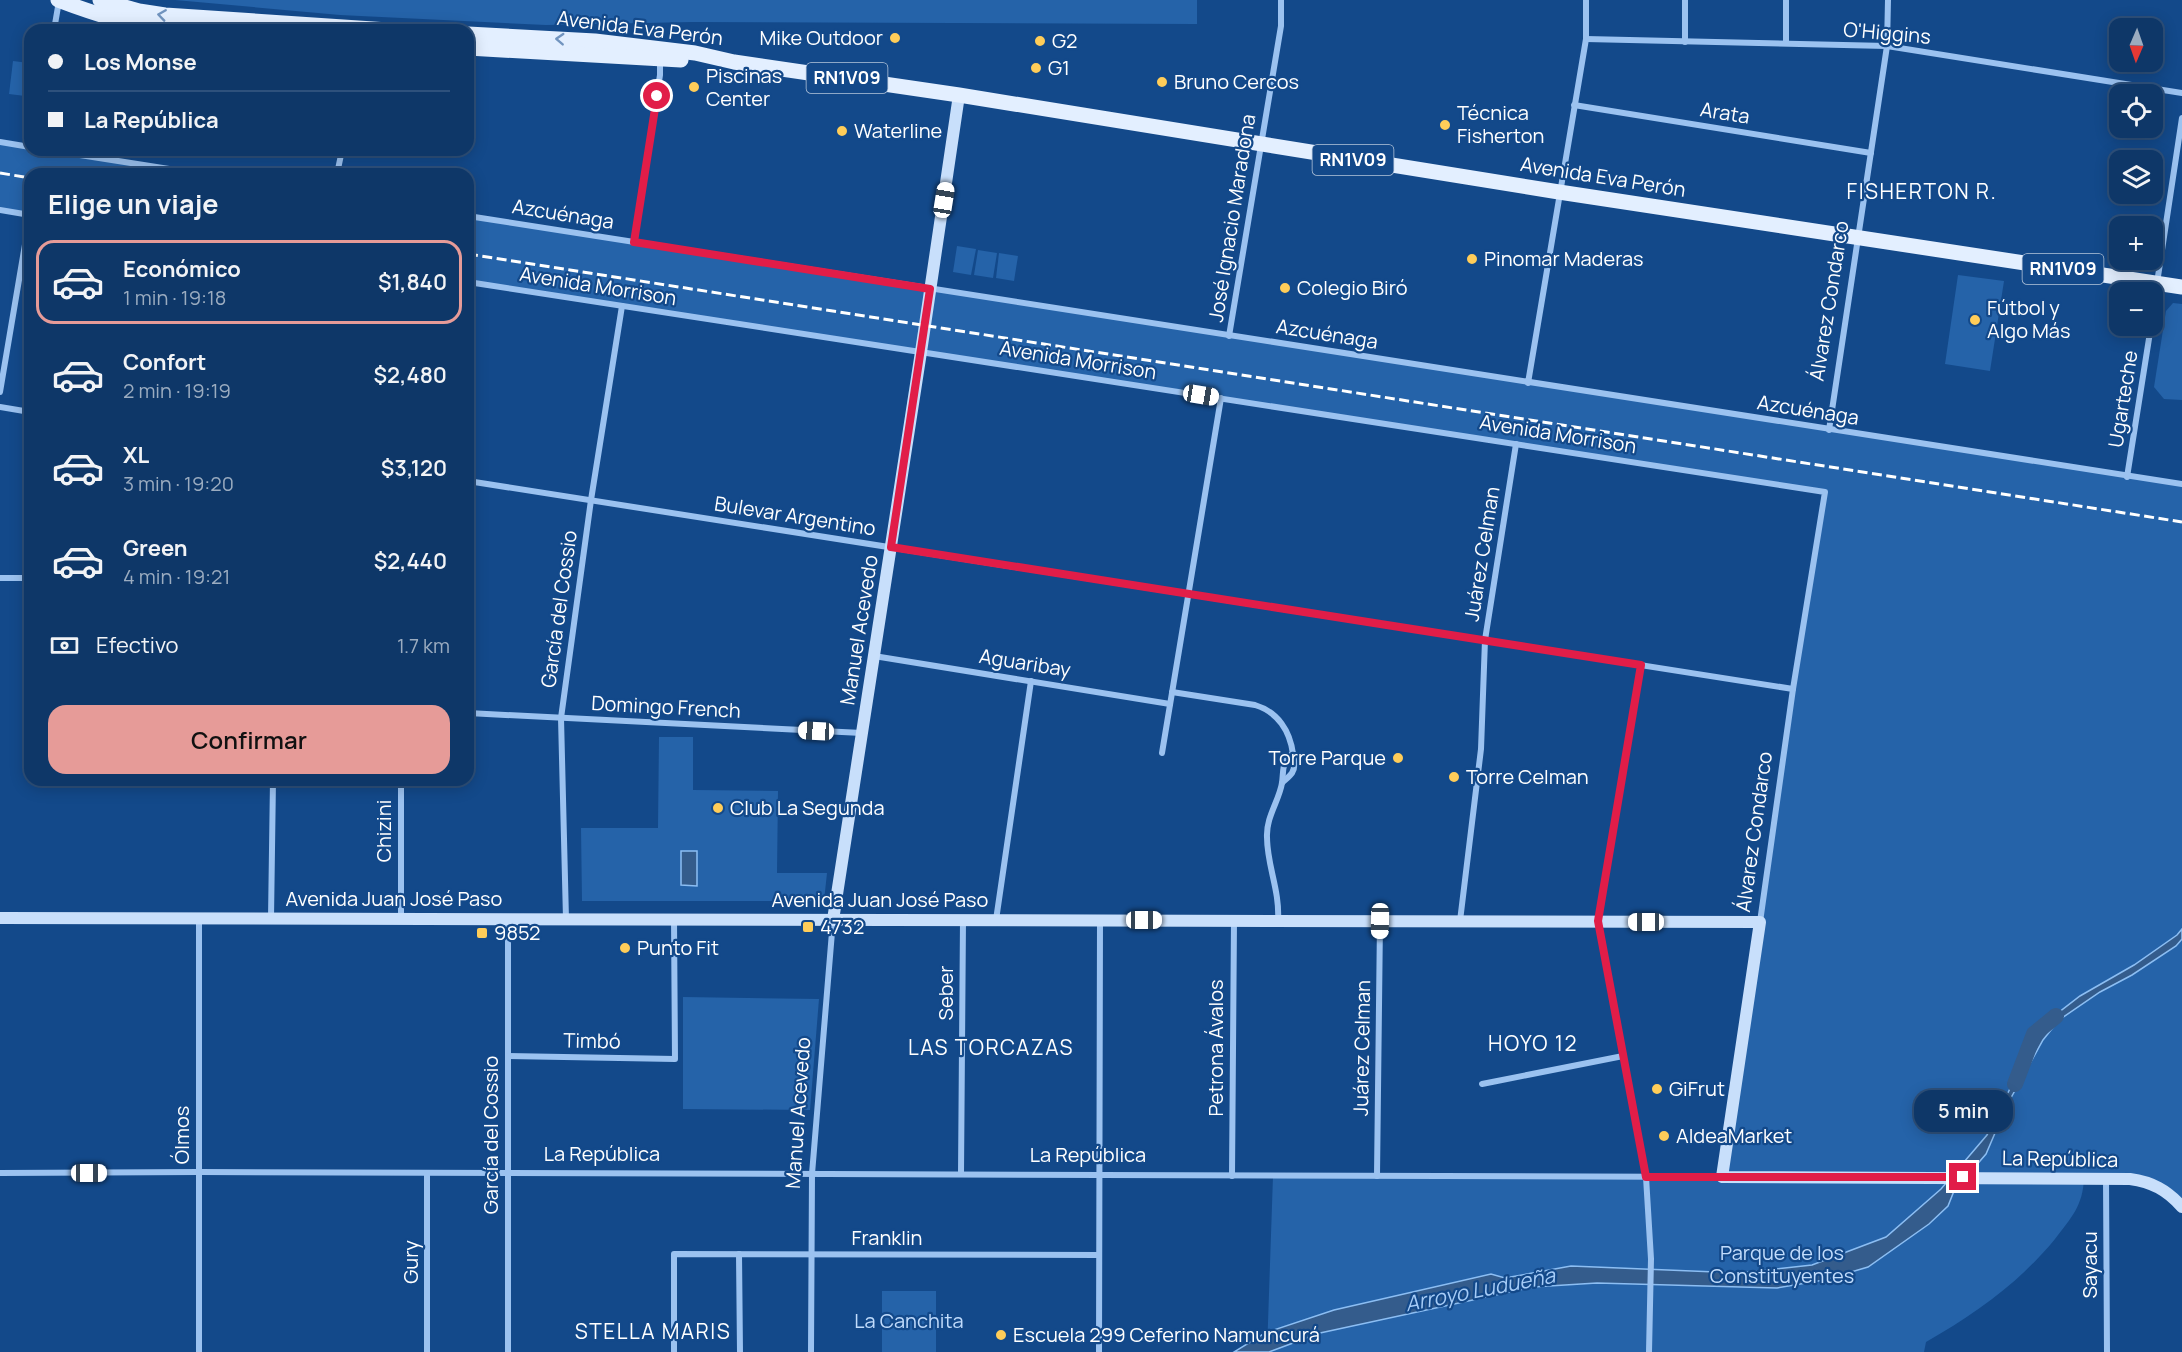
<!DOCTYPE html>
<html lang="es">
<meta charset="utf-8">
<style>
:root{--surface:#0e3768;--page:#173f6e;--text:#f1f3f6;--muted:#9bacc0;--line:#2e517c;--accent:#e69b98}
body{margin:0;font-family:Manrope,sans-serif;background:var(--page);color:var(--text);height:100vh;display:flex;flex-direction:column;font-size:22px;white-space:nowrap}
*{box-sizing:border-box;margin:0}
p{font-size:20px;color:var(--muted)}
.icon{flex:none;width:33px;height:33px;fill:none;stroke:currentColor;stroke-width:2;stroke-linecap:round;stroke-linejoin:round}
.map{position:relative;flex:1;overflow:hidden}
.panel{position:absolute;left:24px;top:168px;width:450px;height:618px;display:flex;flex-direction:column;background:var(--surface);border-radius:18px;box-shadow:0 3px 15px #0003,0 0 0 2px var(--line)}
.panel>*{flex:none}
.banner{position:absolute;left:24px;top:24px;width:450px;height:132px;border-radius:18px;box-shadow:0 3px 15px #0003,0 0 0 2px var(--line);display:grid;align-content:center;height:132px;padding:0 24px;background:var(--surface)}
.needle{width:39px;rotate:182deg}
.tools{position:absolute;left:2109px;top:18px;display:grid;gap:12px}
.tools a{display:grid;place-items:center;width:54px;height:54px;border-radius:12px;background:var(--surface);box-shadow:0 3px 15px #0003,0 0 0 2px var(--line);font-size:30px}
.end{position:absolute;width:27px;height:27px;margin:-14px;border:8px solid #e11d48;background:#fff;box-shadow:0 0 0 3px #fff}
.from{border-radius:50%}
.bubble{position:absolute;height:42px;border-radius:18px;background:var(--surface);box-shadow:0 3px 15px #0003,0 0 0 2px var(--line);font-size:20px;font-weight:600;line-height:42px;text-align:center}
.car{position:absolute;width:18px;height:36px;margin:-18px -9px;border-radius:8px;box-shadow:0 0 4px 2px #0007;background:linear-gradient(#fff 24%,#345 0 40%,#fff 0 76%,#345 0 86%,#fff 0)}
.banner b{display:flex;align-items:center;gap:21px;height:57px;font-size:22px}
.banner b+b{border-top:2px solid var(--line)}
.banner i{width:15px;height:15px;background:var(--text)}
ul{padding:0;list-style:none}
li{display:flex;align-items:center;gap:18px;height:84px;margin:0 12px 9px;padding:0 12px;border:3px solid transparent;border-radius:18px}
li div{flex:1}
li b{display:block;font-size:22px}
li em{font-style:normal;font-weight:600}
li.selected{border-color:var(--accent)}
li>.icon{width:54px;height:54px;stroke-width:1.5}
h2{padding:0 24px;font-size:27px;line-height:72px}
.pay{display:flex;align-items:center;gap:15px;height:66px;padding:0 24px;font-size:22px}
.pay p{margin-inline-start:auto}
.action{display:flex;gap:12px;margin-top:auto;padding:12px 24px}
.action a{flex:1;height:69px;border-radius:18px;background:var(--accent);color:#111;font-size:24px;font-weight:600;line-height:69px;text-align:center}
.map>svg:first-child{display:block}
</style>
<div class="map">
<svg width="2182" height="1352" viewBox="0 0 2182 1352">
<rect width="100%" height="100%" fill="#13498a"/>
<g fill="#2563a9">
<path d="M175 0H1197V24L692 22 546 25 340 15Z"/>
<path d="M13 61 29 63 25 96 9 94Z"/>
<path d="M0 142 30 147V150H48L201 174H30V215L0 210Z"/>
<path d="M468 216 2182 484V1207L2163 1189 2084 1178C2083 1206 2071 1218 2055 1239 2019 1283 1975 1314 1926 1342L1924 1352H1267L1273 1176 1722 1177 1825 492 468 282Z"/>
<path d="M957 246 976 249 971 275 953 272Z"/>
<path d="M978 250 997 253 993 278 974 275Z"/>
<path d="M999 253 1018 256 1014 281 996 278Z"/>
<path d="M1958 275 2004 281 1990 371 1945 364Z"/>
<path d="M2173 303 2182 304V400L2164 399 2154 387 2166 311Z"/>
<path d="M659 737H693V790L778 791 777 873H827L824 901H582L581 828H658Z"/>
<path d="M683 997 819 999 810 1110 683 1109Z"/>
<rect x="882" y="1291" width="54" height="61"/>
</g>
<g fill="#345c8c" stroke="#8cbef3" stroke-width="1.5">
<path d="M681 851H697V886L681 885Z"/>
<path d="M2182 929V939L2176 946 2132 975 2100 992 2059 1020 2043 1040 2007 1105 1986 1154 1954 1191 1948 1206 1929 1224 1868 1267 1824 1280 1777 1288 1597 1283 1533 1287 1320 1333 1269 1352H1234L1265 1333 1334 1310 1491 1274 1505 1278 1571 1266 1740 1273 1812 1265 1886 1237 1941 1189 1987 1135 2041 1026 2080 996 2134 965 2177 935Z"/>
</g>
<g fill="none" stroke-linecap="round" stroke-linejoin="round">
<path stroke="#345c8c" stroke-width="16" d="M2015 1084 2034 1034 2056 1016"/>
<g stroke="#9bc2f0" stroke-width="6">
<path d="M1685 0V42"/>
<path d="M1786 0V43"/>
<path d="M54 30 59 1"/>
<path d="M1586 39 1887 46 2182 93"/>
<path d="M1574 105 1871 153"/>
<path d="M0 142 30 147"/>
<path d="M48 150 201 174"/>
<path d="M337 174 342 150"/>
<path d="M0 210 30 215"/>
<path d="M468 216 2182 484"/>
<path d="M634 242 660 75V59"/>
<path d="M468 282 1825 492 1793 689 1760 922"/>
<path d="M2152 316 2182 118"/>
<path d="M1229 336 1281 26V0"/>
<path d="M1528 383 1586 39V0"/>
<path d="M0 392 30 215"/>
<path d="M0 407 30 412"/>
<path d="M1829 430 1887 46 1888 0"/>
<path d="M2127 477 2151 326"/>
<path d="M468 481 1793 689"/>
<path d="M0 578H30"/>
<path d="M874 656 1170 704"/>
<path d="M1641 665 1598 921 1646 1177 1651 1259 1649 1352"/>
<path d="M1172 692 1255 705C1278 712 1290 731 1293 754 1294 760 1296 767 1292 773 1290 776 1285 780 1282 783"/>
<path d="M468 713 862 733"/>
<path d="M1162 753 1221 398"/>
<path d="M401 780V919"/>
<path d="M199 918V1352"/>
<path d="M271 918 273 780"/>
<path d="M508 919V1352"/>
<path d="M566 919 561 718 591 500 622 306"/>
<path d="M996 920 1031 681"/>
<path d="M1278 921C1280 890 1267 866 1267 837 1266 817 1279 801 1282 783 1284 768 1281 764 1293 753"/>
<path d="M1460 921 1481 749 1485 640 1516 444"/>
<path d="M508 1056 675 1059 674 919"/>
<path d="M1482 1084 1623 1056"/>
<path d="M0 1173 199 1172 1722 1177"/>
<path d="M427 1173V1352"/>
<path d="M961 1174 963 920"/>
<path d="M1232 1176 1234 921"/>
<path d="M1377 1176 1380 921"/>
<path d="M2106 1179 2107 1352"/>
<path d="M739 1254 740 1352"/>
<path d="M674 1352V1254L1099 1255"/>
<path d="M811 1352 812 1174 833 920"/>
<path d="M1099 1352 1100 921"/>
</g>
<g stroke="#c8dffb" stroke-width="12">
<path d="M0 918 1760 922 1722 1177 2130 1179C2152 1182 2167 1190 2182 1207"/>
<path d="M833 920 921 352 959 95"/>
</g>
<g stroke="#e3efff" stroke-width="15">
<path d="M58 0C95 14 132 26 172 30"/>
<path d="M100 0 139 11 165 15 388 30"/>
<path d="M468 34 595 41 695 53 734 62 959 95 1559 192 2182 287"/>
<path d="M468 48 681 60"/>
</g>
<g stroke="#fff" stroke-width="3" stroke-dasharray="10 4.5" stroke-linecap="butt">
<path d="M0 173 30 178"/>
<path d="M468 254 2182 522"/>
</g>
</g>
<defs><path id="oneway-chevron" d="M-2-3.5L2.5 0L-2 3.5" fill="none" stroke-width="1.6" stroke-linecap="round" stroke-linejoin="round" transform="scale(1.5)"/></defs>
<g stroke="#7194bf">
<use href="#oneway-chevron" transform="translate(162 15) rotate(-172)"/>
<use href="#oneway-chevron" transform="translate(560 39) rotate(-177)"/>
</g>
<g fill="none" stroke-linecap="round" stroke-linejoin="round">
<path stroke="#e11d48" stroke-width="8" d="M657 96 634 242 930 289 891 547 1641 665 1598 921 1646 1177H1963"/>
</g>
<g fill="#ffcd59" stroke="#13498a" stroke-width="2">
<circle cx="895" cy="38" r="6"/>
<circle cx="1040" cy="41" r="6"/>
<circle cx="1036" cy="68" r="6"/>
<circle cx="1162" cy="82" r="6"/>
<circle cx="694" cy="87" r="6"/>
<circle cx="1445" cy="125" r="6"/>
<circle cx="842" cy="131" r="6"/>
<circle cx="1472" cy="259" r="6"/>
<circle cx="1285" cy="288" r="6"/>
<circle cx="1975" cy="320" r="6"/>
<circle cx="1398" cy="758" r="6"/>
<circle cx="1454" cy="777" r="6"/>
<circle cx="718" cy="808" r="6"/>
<rect x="802" y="921" width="12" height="12" rx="3"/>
<rect x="476" y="927" width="12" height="12" rx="3"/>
<circle cx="625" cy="948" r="6"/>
<circle cx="1657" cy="1089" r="6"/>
<circle cx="1664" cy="1136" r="6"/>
<circle cx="1001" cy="1335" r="6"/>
</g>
<g text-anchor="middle" stroke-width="4.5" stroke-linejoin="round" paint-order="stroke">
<g fill="#13498a" stroke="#b8c8dc" stroke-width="1.5">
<rect x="806.5" y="63" width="81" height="30" rx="4.5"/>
<rect x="1312.5" y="145" width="81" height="30" rx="4.5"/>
<rect x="2022.5" y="254" width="81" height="30" rx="4.5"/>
</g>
<g font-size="18" font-weight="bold" fill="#fff">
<text x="847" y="84">RN1V09</text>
<text x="1353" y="166">RN1V09</text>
<text x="2063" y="275">RN1V09</text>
</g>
<g font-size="20" fill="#fff" stroke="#13498a">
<text transform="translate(640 28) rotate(7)" y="7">Avenida Eva Perón</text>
<text transform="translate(1887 33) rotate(5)" y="7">O'Higgins</text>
<text transform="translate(1725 113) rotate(9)" y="7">Arata</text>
<text transform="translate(1603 177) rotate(9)" y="7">Avenida Eva Perón</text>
<text transform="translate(563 214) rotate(9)" y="7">Azcuénaga</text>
<text transform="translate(1232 218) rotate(-81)" y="7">José Ignacio Maradona</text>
<text transform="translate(598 286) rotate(9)" y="7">Avenida Morrison</text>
<text transform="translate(1829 301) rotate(-81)" y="7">Álvarez Condarco</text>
<text transform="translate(1327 334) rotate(9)" y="7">Azcuénaga</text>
<text transform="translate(1078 360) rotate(9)" y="7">Avenida Morrison</text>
<text transform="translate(2123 399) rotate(-81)" y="7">Ugarteche</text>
<text transform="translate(1808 410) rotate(9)" y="7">Azcuénaga</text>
<text transform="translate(1558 434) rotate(9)" y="7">Avenida Morrison</text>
<text transform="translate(795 516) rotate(9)" y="7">Bulevar Argentino</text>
<text transform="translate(1482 554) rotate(-81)" y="7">Juárez Celman</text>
<text transform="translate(559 609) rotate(-82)" y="7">García del Cossio</text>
<text transform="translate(859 630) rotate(-81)" y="7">Manuel Acevedo</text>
<text transform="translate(1025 663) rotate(9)" y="7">Aguaribay</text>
<text transform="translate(666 707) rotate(3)" y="7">Domingo French</text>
<text transform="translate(384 831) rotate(-90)" y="7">Chizini</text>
<text transform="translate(1754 832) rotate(-82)" y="7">Álvarez Condarco</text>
<text x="394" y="906">Avenida Juan José Paso</text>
<text x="880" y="907">Avenida Juan José Paso</text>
<text transform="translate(946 993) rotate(-90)" y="7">Seber</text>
<text transform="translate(592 1041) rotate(1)" y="7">Timbó</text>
<text transform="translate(1216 1048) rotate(-90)" y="7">Petrona Ávalos</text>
<text transform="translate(1362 1048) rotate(-89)" y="7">Juárez Celman</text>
<text transform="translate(798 1113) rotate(-86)" y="7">Manuel Acevedo</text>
<text transform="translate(182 1135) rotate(-90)" y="7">Ólmos</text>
<text transform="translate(491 1135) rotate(-90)" y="7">García del Cossio</text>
<text x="602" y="1161">La República</text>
<text x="1088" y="1162">La República</text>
<text transform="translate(2060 1159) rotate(1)" y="7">La República</text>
<text x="887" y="1245">Franklin</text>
<text transform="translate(411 1262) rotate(-90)" y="7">Gury</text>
<text transform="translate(2090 1265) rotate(-90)" y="7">Sayacu</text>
</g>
<g font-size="20" fill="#fff" stroke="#13498a" text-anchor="start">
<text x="883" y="45" text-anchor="end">Mike Outdoor</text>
<text x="1052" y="48">G2</text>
<text x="1048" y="75">G1</text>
<text x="706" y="83">Piscinas<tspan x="706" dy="23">Center</tspan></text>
<text x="1174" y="89">Bruno Cercos</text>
<text x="1457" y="120">Técnica<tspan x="1457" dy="23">Fisherton</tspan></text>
<text x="854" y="138">Waterline</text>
<text x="1484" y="266">Pinomar Maderas</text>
<text x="1297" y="295">Colegio Biró</text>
<text x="1987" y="315">Fútbol y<tspan x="1987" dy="23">Algo Más</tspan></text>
<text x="1386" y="765" text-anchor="end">Torre Parque</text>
<text x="1466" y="784">Torre Celman</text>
<text x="730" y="815">Club La Segunda</text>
<text x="820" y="934">4732</text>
<text x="494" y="940">9852</text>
<text x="637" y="955">Punto Fit</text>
<text x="1669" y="1096">GiFrut</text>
<text x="1676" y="1143">AldeaMarket</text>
<text x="1013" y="1342">Escuela 299 Ceferino Namuncurá</text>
</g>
<g font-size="20" fill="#c1dcfc" stroke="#13498a">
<text x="1782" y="1260">Parque de los<tspan x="1782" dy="23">Constituyentes</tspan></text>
<text x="909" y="1328">La Canchita</text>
</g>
<g font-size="21" letter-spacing="1.5" fill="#fff" stroke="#13498a">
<text x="1922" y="199">FISHERTON R.</text>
<text x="1533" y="1051">HOYO 12</text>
<text x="991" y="1055">LAS TORCAZAS</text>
<text x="653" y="1339">STELLA MARIS</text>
</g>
<g font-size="21" font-style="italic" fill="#a6ccf7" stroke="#13498a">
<text transform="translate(1480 1290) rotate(-11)" y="7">Arroyo Ludueña</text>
</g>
</g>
</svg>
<div class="tools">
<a><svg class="needle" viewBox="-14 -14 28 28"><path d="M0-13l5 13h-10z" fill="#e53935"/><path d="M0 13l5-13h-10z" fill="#9bacc0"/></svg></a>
<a><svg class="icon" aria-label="locate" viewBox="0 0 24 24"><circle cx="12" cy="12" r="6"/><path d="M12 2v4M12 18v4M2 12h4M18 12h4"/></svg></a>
<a><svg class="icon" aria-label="layers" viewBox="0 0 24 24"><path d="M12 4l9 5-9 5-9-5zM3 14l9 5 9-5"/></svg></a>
<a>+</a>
<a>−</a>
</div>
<i class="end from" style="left:657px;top:96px"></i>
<i class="end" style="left:1963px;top:1177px"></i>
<div class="bubble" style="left:1914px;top:1090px;width:99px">5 min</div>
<i class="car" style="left:944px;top:200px;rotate:9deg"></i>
<i class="car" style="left:1201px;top:395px;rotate:99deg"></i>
<i class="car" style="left:816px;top:731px;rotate:273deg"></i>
<i class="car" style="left:1144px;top:920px;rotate:90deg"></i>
<i class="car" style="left:1380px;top:921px;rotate:181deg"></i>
<i class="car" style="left:1646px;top:922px;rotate:270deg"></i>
<i class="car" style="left:89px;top:1173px;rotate:90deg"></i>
<div class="banner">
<b><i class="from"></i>Los Monse</b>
<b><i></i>La República</b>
</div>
<section class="panel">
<h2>Elige un viaje</h2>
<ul>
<li class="selected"><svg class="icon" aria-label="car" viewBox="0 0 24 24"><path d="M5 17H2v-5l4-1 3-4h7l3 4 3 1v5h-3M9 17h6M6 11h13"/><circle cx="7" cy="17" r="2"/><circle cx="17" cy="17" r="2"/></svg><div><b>Económico</b><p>1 min · 19:18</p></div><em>$1,840</em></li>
<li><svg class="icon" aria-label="car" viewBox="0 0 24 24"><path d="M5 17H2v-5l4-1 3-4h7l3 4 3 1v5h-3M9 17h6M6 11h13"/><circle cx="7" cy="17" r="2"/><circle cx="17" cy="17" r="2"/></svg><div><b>Confort</b><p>2 min · 19:19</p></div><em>$2,480</em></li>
<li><svg class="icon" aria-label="car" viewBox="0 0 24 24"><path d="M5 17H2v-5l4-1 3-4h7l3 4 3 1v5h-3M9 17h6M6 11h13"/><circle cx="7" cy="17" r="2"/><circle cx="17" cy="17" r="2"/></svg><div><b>XL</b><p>3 min · 19:20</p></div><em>$3,120</em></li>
<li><svg class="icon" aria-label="car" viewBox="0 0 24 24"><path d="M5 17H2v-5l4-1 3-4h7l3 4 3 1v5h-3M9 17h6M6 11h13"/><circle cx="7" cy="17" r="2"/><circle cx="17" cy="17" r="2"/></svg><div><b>Green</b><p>4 min · 19:21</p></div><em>$2,440</em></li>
</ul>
<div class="pay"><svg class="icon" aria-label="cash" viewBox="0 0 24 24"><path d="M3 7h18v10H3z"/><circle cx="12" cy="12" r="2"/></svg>Efectivo<p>1.7 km</p></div>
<div class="action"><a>Confirmar</a></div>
</section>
</div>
